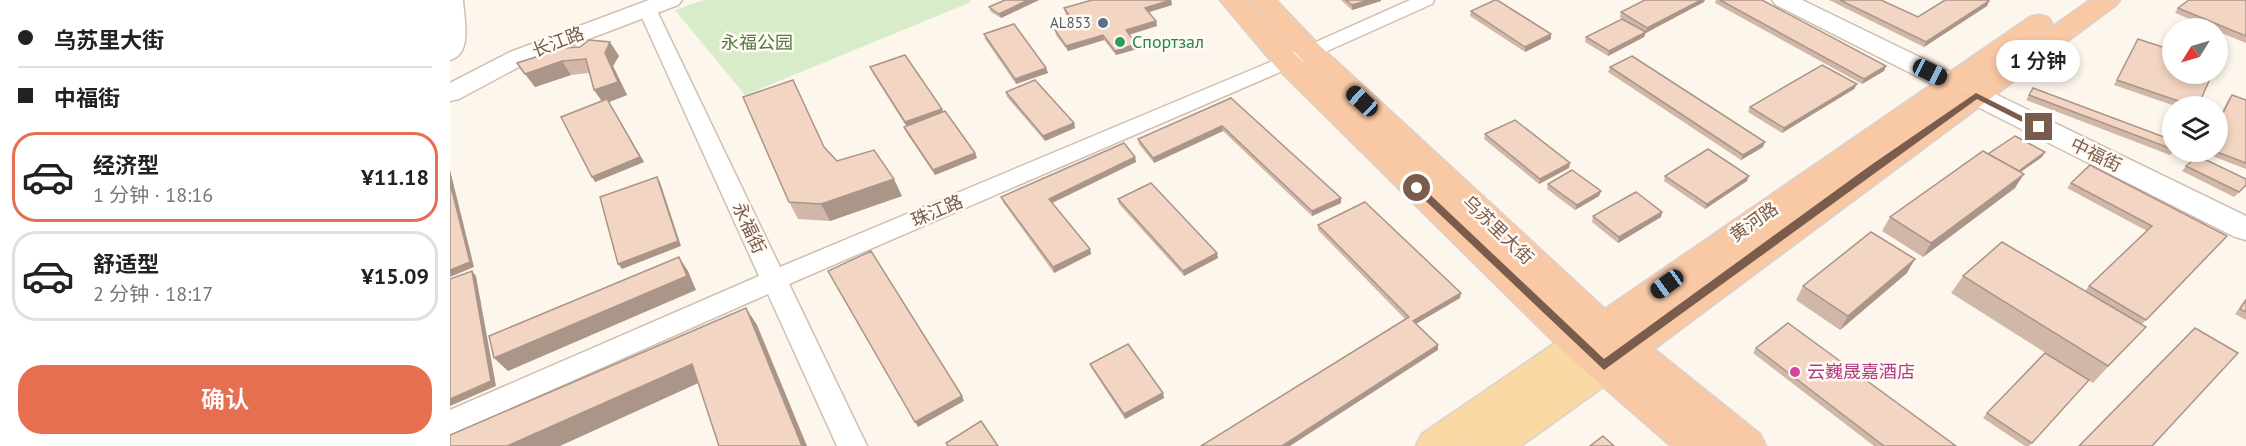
<!DOCTYPE html>
<html lang="zh">
<meta charset="utf-8">
<style>
:root{--surface:#fff;--page:#f2f2f2;--text:#222;--muted:#767676;--line:#e0e0e0;--accent:#e76f51}
body{margin:0;font-family:"PT Sans","Noto Sans SC",sans-serif;background:var(--page);color:var(--text);height:100vh;display:flex;flex-direction:column;font-size:22px;white-space:nowrap}
*{box-sizing:border-box;margin:0}
p{font-size:20px;color:var(--muted)}
.icon{flex:none;width:33px;height:33px;fill:none;stroke:currentColor;stroke-width:2;stroke-linecap:round;stroke-linejoin:round}
.map{position:relative;flex:1;overflow:hidden}
.details{display:flex;flex-direction:column;background:var(--surface);width:450px}
.details>*{flex:none}
.guide{display:grid;align-content:center;height:132px;padding:0 18px;background:var(--surface)}
.needle{width:39px;rotate:233deg}
.tools{position:absolute;left:1712px;top:18px;display:grid;gap:12px}
.tools a{display:grid;place-items:center;width:66px;height:66px;border-radius:50%;background:var(--surface);box-shadow:0 3px 9px #0003;font-size:30px}
.end{position:absolute;width:27px;height:27px;margin:-14px;border:8px solid #7a5c4d;background:#fff;box-shadow:0 0 0 3px #fff}
.from{border-radius:50%}
.bubble{position:absolute;height:42px;border-radius:21px;background:var(--surface);box-shadow:0 3px 9px #0003;font-size:20px;font-weight:600;line-height:42px;text-align:center}
.car{position:absolute;width:18px;height:36px;margin:-18px -9px;border-radius:8px;box-shadow:0 0 4px 2px #0007;background:linear-gradient(#222 24%,#8ab4d8 0 40%,#222 0 76%,#8ab4d8 0 86%,#222 0)}
.guide b{display:flex;align-items:center;gap:21px;height:57px;font-size:22px}
.guide b+b{border-top:2px solid var(--line)}
.guide i{width:15px;height:15px;background:var(--text)}
ul{padding:0;list-style:none}
li{display:flex;align-items:center;gap:18px;height:90px;margin:0 12px 9px;padding:0 6px;border:3px solid var(--line);border-radius:24px}
li div{flex:1}
li b{display:block;font-size:22px}
li em{font-style:normal;font-weight:600}
li.selected{border-color:var(--accent)}
li>.icon{width:54px;height:54px;stroke-width:1.5}
.action{display:flex;gap:12px;margin-top:auto;padding:12px 18px}
.action a{flex:1;height:69px;border-radius:24px;background:var(--accent);color:#fff;font-size:24px;font-weight:600;line-height:69px;text-align:center}
main{display:flex;flex:1;min-height:0}
.map>svg:first-child{display:block}
</style>
<main>
<section class="details">
<div class="guide">
<b><i class="from"></i>乌苏里大街</b>
<b><i></i>中福街</b>
</div>
<ul>
<li class="selected"><svg class="icon" aria-label="car" viewBox="0 0 24 24"><path d="M5 17H2v-5l4-1 3-4h7l3 4 3 1v5h-3M9 17h6M6 11h13"/><circle cx="7" cy="17" r="2"/><circle cx="17" cy="17" r="2"/></svg><div><b>经济型</b><p>1 分钟 · 18:16</p></div><em>¥11.18</em></li>
<li><svg class="icon" aria-label="car" viewBox="0 0 24 24"><path d="M5 17H2v-5l4-1 3-4h7l3 4 3 1v5h-3M9 17h6M6 11h13"/><circle cx="7" cy="17" r="2"/><circle cx="17" cy="17" r="2"/></svg><div><b>舒适型</b><p>2 分钟 · 18:17</p></div><em>¥15.09</em></li>
</ul>
<div class="action"><a>确认</a></div>
</section>
<div class="map">
<svg width="1796" height="446" viewBox="0 0 1796 446">
<rect width="100%" height="100%" fill="#fdf6ec"/>
<path fill="#d8ecc9" d="M254 0H519L521 2 295 95 225 10Z"/>
<g fill="none" stroke-linecap="round" stroke-linejoin="round">
<g stroke="#d1beb0" stroke-width="3">
<g id="minor">
<path d="M0 0H13C14 19 23 54 0 60Z"/>
<path d="M960 0H984L982 4 844 66 339 284 417 446H387L318 294 0 435V410L309 276 188 9 190 5H204L206 9 330 267 830 58Z"/>
</g>
</g>
<g stroke="#d1beb0" stroke-width="3">
<g id="tertiary">
<path d="M199 0H232L228 5 78 62 9 99 0 101V83L60 52Z"/>
<path d="M1322 0H1352L1796 216V240L1785 237 1326 5Z"/>
</g>
</g>
<g stroke="#dad1cd" stroke-width="3">
<path id="primary" d="M1153 315 1166 319 1171 329 1166 338 1176 335 1189 339 1195 350 1189 361 1071 446H1020L1021 444 1018 446H966L972 434 1140 319Z"/>
</g>
<g stroke="#dad1cd" stroke-width="3">
<path id="trunk" d="M770 0H797L847 56 905 111 850 58 799 0H826L870 46 1155 309 1580 17 1589 15 1598 17 1602 23 1598 29 1467 123 1640 0H1670L1666 5 1204 349 1310 434 1316 446H1221L1117 355 827 68Z"/>
</g>
<use href="#minor" fill="#fff" fill-rule="evenodd"/>
<use href="#tertiary" fill="#fff" fill-rule="evenodd"/>
<use href="#primary" fill="#fbd9a5" fill-rule="evenodd"/>
<use href="#trunk" fill="#f9c8a4" fill-rule="evenodd"/>
</g>
<g fill="#d1b7a8">
<path d="M555 0H589L551 18 541 12 539 7Z"/>
<path d="M721 0 722 5 699 12 706 21 707 26 679 35 686 44 687 49 666 55 654 40 618 51 606 35 605 30 623 24 615 13 614 8Z"/>
<path d="M891 0H931V1L902 10Z"/>
<path d="M1266 0H1312L1434 71 1412 84 1265 3Z"/>
<path d="M1379 0H1431L1468 17 1539 1 1537 6 1474 47Z"/>
<path d="M1796 0V43L1767 31V28H1762L1725 13 1728 8Z"/>
<path d="M1254 2 1196 32 1194 37 1158 56 1135 42 1136 37 1172 19 1170 17 1171 12Z"/>
<path d="M1021 11 1101 39 1075 52 1020 16Z"/>
<path d="M534 34 596 68 598 73 566 84 535 39Z"/>
<path d="M1688 39 1748 106H1725L1664 85Z"/>
<path d="M169 56 163 66 177 95 159 102 194 162 145 182 152 101 139 73 121 75 85 87 67 63Z"/>
<path d="M420 67 493 112 525 153 527 158 485 175 456 132 454 127 456 126 422 72Z"/>
<path d="M1160 67 1313 147 1291 160 1158 72Z"/>
<path d="M1407 84 1404 89 1332 133 1298 112 1300 107Z"/>
<path d="M1583 88 1722 140 1723 152 1720 155 1576 100Z"/>
<path d="M556 92 624 123 625 128 595 141 557 97Z"/>
<path d="M1782 95 1796 100V169L1752 152H1767V122L1778 100Z"/>
<path d="M781 98 891 198V203L862 216 773 131 704 163 689 144 688 139Z"/>
<path d="M1035 134 1120 163 1119 168 1089 184 1034 139Z"/>
<path d="M375 147 387 161 452 196 380 221 348 219 339 202Z"/>
<path d="M1595 152 1592 157 1571 172 1565 188 1473 257 1432 231 1440 217 1538 154Z"/>
<path d="M685 157 686 162 602 203 640 249 641 254 604 273 553 202 551 197Z"/>
<path d="M1736 166 1796 186 1784 197 1732 171Z"/>
<path d="M1215 176 1297 181 1255 209 1214 181Z"/>
<path d="M1621 183 1777 236 1692 324 1680 343 1643 383 1501 293 1513 276 1635 291 1639 286 1697 231 1617 188Z"/>
<path d="M1098 184 1151 191 1149 196 1125 210 1097 189Z"/>
<path d="M668 199 768 258 734 276 669 204Z"/>
<path d="M1212 212 1211 217 1168 243 1142 222 1143 216Z"/>
<path d="M868 225 1010 298 966 324 988 345V350L955 319 868 230Z"/>
<path d="M1457 273 1390 330 1346 300 1353 286Z"/>
<path d="M1796 298V320L1785 314Z"/>
<path d="M1306 348 1506 446H1424L1303 353Z"/>
<path d="M640 364 714 398 675 419 642 369Z"/>
<path d="M1639 380 1579 446H1575L1533 418 1537 413Z"/>
</g>
<g fill="#aa9588">
<path d="M578 0H589L551 18 549 14Z"/>
<path d="M721 0 722 5 696 13 695 8Z"/>
<path d="M919 0H931V1L902 10V5Z"/>
<path d="M1251 0H1255L1254 2 1196 33 1197 28Z"/>
<path d="M1539 1 1537 6 1474 47 1476 42Z"/>
<path d="M706 21 707 26 677 35 676 30Z"/>
<path d="M1196 32 1194 37 1158 56 1159 51Z"/>
<path d="M1101 34V39L1075 52V47Z"/>
<path d="M653 35 654 40 618 51 616 46Z"/>
<path d="M160 42 169 56 163 66 177 95 159 102 194 162 145 182 142 177 153 103 144 90 155 53Z"/>
<path d="M686 44 687 49 666 55 665 51Z"/>
<path d="M112 61 121 75 85 87 75 74Z"/>
<path d="M1436 66 1434 71 1412 84 1414 79Z"/>
<path d="M596 68 598 73 566 84 565 79Z"/>
<path d="M1407 84 1404 89 1332 133 1334 128Z"/>
<path d="M492 109 494 114 457 127 455 122Z"/>
<path d="M624 123 625 128 595 141 593 136Z"/>
<path d="M772 126 773 131 704 163 703 158Z"/>
<path d="M1315 142 1313 147 1291 160 1293 155Z"/>
<path d="M1595 152 1592 157 1559 180 1563 175Z"/>
<path d="M525 153 527 158 485 175 483 170Z"/>
<path d="M685 157 686 162 600 204 599 199Z"/>
<path d="M1120 163 1119 168 1089 184 1090 179Z"/>
<path d="M0 170 24 267 0 277Z"/>
<path d="M1574 174 1565 188 1473 257 1481 243Z"/>
<path d="M1299 176 1297 181 1255 209 1257 204Z"/>
<path d="M207 177 210 182 231 246 172 269 168 264Z"/>
<path d="M444 179 452 196 380 221 371 204Z"/>
<path d="M1151 191 1149 196 1125 210 1127 205Z"/>
<path d="M891 198V203L862 216V211Z"/>
<path d="M1212 212 1211 217 1168 243 1169 237Z"/>
<path d="M640 249 641 254 604 273 603 267Z"/>
<path d="M767 253 768 258 734 276 733 271Z"/>
<path d="M229 257 238 271 246 290 58 371 44 358Z"/>
<path d="M1465 259 1457 273 1390 330 1398 316Z"/>
<path d="M22 271 26 276 46 386 0 406V399Z"/>
<path d="M1011 293 1010 298 962 326 963 321Z"/>
<path d="M296 308 307 325 357 446H352Z"/>
<path d="M988 345V350L840 446H832Z"/>
<path d="M242 364 255 380 110 446H57Z"/>
<path d="M713 393 714 398 675 419 674 414Z"/>
<path d="M512 396 514 401 468 427 465 422Z"/>
</g>
<g fill="#f3d5c3" stroke="#aa9588" stroke-width="1.5">
<path d="M555 0H578L549 14 539 7Z"/>
<path d="M642 0H721L695 8 706 21 676 30 686 44 665 51 653 35 616 46 605 30 625 23 614 8Z"/>
<path d="M896 0H919L902 5Z"/>
<path d="M1045 0H1047L1101 34 1075 47 1021 11Z"/>
<path d="M1195 0H1251L1197 28 1171 12Z"/>
<path d="M1270 0H1312L1436 66 1414 79Z"/>
<path d="M1390 0H1431L1468 17 1495 0H1537L1539 1 1476 42Z"/>
<path d="M1739 0H1796V36L1728 8Z"/>
<path d="M1172 19 1196 32 1159 51 1136 37Z"/>
<path d="M564 24 596 68 565 79 534 34Z"/>
<path d="M1688 39 1722 50V74H1762L1748 106H1743L1667 80Z"/>
<path d="M139 40 160 42 155 53 168 82 144 90 136 59 112 61 75 74 67 63 114 48 130 47Z"/>
<path d="M455 55 492 109 455 122 420 67Z"/>
<path d="M1182 56 1315 142 1293 155 1160 67Z"/>
<path d="M1372 65 1407 84 1334 128 1300 107Z"/>
<path d="M343 80 374 147 387 161 424 150 444 179 371 204 339 202 293 97Z"/>
<path d="M585 80 624 123 593 136 556 92Z"/>
<path d="M1583 88 1722 140V149L1579 95Z"/>
<path d="M1782 95 1796 100V163L1767 152V125Z"/>
<path d="M781 98 891 198 862 211 772 126 703 158 688 139Z"/>
<path d="M157 99 190 157 142 177 111 117Z"/>
<path d="M495 111 525 153 483 170 454 127Z"/>
<path d="M1065 120 1120 163 1090 179 1035 134Z"/>
<path d="M1565 136 1595 152 1569 171 1538 154Z"/>
<path d="M674 143 685 157 599 199 640 249 603 267 551 197Z"/>
<path d="M1258 149 1299 176 1257 204 1215 176Z"/>
<path d="M1533 151 1574 174 1481 243 1440 217Z"/>
<path d="M1748 156 1796 179V185L1789 192 1736 166Z"/>
<path d="M1640 165 1777 236 1696 320 1639 286 1702 226 1621 183Z"/>
<path d="M1122 170 1151 191 1127 205 1098 184Z"/>
<path d="M207 177 228 241 168 264 150 197Z"/>
<path d="M0 183 20 262 0 270Z"/>
<path d="M701 183 767 253 733 271 668 199Z"/>
<path d="M1186 192 1212 212 1169 237 1143 216Z"/>
<path d="M915 202 1011 293 963 321 988 345 832 446H751L959 317 868 225Z"/>
<path d="M1421 232 1465 259 1398 316 1353 286Z"/>
<path d="M1552 242 1696 327 1658 366 1513 276Z"/>
<path d="M421 251 512 396 465 422 378 271Z"/>
<path d="M229 257 237 276 44 358 39 336Z"/>
<path d="M22 271 41 381 0 399V279Z"/>
<path d="M1796 300V312L1790 309Z"/>
<path d="M296 308 352 446H269L242 364 57 446H0V435Z"/>
<path d="M1338 323 1506 446H1434L1306 348Z"/>
<path d="M1745 328 1788 353 1702 446H1629Z"/>
<path d="M678 344 713 393 674 414 640 364Z"/>
<path d="M1595 353 1639 380 1582 443 1537 413Z"/>
<path d="M531 421 548 446H498L496 443Z"/>
<path d="M1153 436 1164 446H1140Z"/>
</g>
<path fill="#7a5c4d" d="M1526 93 1594 127 1586 129 1527 99 1154 370 962 188 967 184 970 185 1154 359 1421 165Z"/>
<circle fill="#5c6f8a" stroke="#fffaf3" stroke-width="2" cx="653" cy="23" r="6"/>
<circle fill="#2e9e5b" stroke="#fffaf3" stroke-width="2" cx="670" cy="42" r="6"/>
<circle fill="#d1479c" stroke="#fffaf3" stroke-width="2" cx="1345" cy="372" r="6"/>
<g text-anchor="middle" stroke-width="5" stroke-linejoin="round" paint-order="stroke">
<g font-size="15" fill="#4e5e75" stroke="#fffaf3" text-anchor="end">
<text x="641" y="28">AL853</text>
</g>
<g font-size="18" fill="#7a5c4d" stroke="#fffaf3">
<text transform="translate(108 42) rotate(-21)" y="6">长江路</text>
<text transform="translate(1646 155) rotate(26)" y="6">中福街</text>
<text transform="translate(487 211) rotate(-23)" y="6">珠江路</text>
<text transform="translate(1304 222) rotate(-35)" y="6">黄河路</text>
<text transform="translate(299 228) rotate(65)" y="6">永福街</text>
<text transform="translate(1048 230) rotate(44)" y="6">乌苏里大街</text>
</g>
<g font-size="18" fill="#27864d" stroke="#fffaf3" text-anchor="start">
<text x="682" y="48">Спортзал</text>
</g>
<g font-size="18" fill="#537a41" stroke="#fffaf3">
<text x="307" y="49">永福公园</text>
</g>
<g font-size="18" fill="#b23c85" stroke="#fffaf3" text-anchor="start">
<text x="1357" y="378">云巍晟嘉酒店</text>
</g>
</g>
</svg>
<div class="tools">
<a><svg class="needle" viewBox="-14 -14 28 28"><path d="M0-13l5 13h-10z" fill="#e53935"/><path d="M0 13l5-13h-10z" fill="#767676"/></svg></a>
<a><svg class="icon" aria-label="layers" viewBox="0 0 24 24"><path d="M12 4l9 5-9 5-9-5zM3 14l9 5 9-5"/></svg></a>
</div>
<i class="end from" style="left:967px;top:188px"></i>
<i class="end" style="left:1589px;top:127px"></i>
<div class="bubble" style="left:1546px;top:40px;width:84px">1 分钟</div>
<i class="car" style="left:1480px;top:72px;rotate:116deg"></i>
<i class="car" style="left:912px;top:101px;rotate:313deg"></i>
<i class="car" style="left:1217px;top:284px;rotate:234deg"></i>
</div>
</main>
